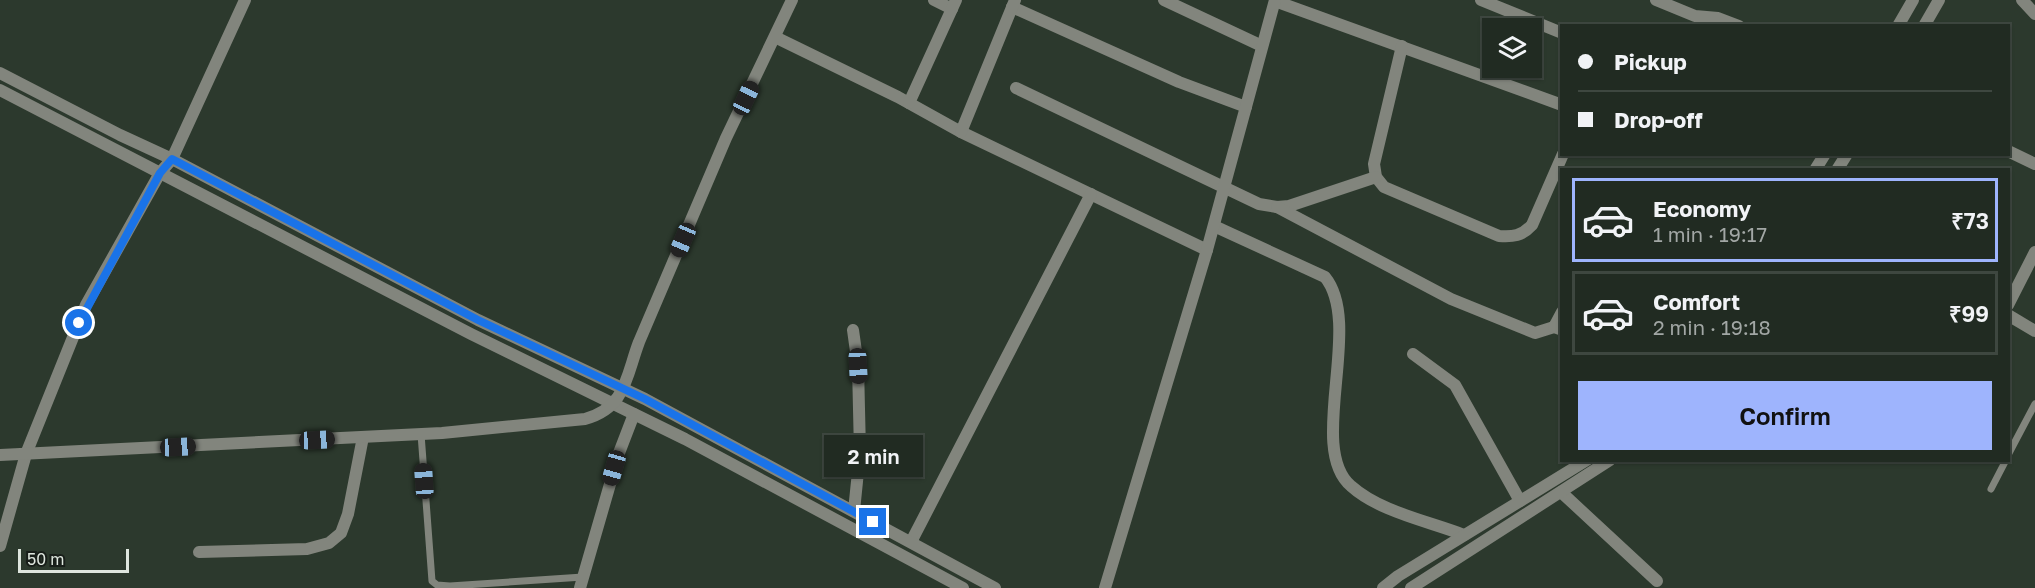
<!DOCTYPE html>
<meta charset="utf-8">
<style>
:root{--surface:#212b22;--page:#2d372f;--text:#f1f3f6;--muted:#a2a7a5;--line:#3e4740;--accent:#9eb4fd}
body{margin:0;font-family:"Golos Text",sans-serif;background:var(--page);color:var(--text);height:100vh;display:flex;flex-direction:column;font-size:22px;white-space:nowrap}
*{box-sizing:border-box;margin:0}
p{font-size:20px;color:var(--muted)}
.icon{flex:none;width:33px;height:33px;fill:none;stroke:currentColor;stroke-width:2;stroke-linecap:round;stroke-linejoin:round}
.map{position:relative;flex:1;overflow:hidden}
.details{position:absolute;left:1560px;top:168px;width:450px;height:294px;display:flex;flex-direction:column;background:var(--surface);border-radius:0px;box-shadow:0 2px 4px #0004,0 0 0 2px var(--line)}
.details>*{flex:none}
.hud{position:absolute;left:1560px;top:24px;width:450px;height:132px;border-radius:0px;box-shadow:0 2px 4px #0004,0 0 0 2px var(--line);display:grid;align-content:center;height:132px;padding:0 18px;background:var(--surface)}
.controls{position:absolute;left:1482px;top:18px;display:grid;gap:12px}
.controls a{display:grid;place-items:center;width:60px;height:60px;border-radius:0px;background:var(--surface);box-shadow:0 2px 4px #0004,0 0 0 2px var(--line);font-size:30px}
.scale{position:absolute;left:18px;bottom:15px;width:111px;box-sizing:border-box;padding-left:6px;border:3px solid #dee6de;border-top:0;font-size:16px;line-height:21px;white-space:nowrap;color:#dee6de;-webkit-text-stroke:4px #181e19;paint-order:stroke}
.end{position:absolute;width:27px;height:27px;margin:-14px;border:8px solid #1a73e8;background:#fff;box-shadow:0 0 0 3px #fff}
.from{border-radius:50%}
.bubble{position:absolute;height:42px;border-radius:0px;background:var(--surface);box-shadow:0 2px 4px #0004,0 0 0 2px var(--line);font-size:20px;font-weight:600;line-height:42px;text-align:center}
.car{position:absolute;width:18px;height:36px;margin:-18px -9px;border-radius:8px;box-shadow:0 0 4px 2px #0007;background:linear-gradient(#222 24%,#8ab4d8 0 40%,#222 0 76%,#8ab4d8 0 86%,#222 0)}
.hud b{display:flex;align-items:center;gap:21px;height:57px;font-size:22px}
.hud b+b{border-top:2px solid var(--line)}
.hud i{width:15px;height:15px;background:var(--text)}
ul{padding:10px 0 0;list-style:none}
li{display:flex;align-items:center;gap:18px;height:84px;margin:0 12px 9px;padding:0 6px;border:3px solid var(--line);border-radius:0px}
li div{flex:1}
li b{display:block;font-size:22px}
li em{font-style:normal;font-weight:600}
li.current{border-color:var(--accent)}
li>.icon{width:54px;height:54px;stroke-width:1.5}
.primary-button{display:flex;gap:12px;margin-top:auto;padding:12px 18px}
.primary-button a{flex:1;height:69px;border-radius:0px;background:var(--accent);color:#111;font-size:24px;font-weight:600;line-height:69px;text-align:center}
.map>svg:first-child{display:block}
</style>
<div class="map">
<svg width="2035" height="588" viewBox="0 0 2035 588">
<rect width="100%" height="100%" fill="#2c392d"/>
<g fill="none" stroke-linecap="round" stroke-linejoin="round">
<g stroke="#82857d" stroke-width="7">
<path d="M421 434 432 581 437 585 450 586 583 577"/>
<path d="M2008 455 2035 404"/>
<path d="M1991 489 2006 460"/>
</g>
<g stroke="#82857d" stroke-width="12">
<path d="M934 0 952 9"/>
<path d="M1164 0 1262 46"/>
<path d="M1481 0 1562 33"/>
<path d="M1656 0 1695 16 1718 18 1739 26"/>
<path d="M2022 0 2035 14"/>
<path d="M1275 1 1562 105"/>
<path d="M1012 7 1179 82 1246 107"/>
<path d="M1898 26 1913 0"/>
<path d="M1924 26 1939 0"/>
<path d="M775 37 898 97 961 132 1207 250"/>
<path d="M1402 46 1374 164 1376 177 1384 187 1499 236C1513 237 1522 236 1532 225L1563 154"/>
<path d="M1016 88 1259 204 1277 207 1289 206 1376 177"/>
<path d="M909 103 956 0"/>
<path d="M961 132 1015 0"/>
<path d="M2008 151 2035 164"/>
<path d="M1815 170 1825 154"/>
<path d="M1837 170 1847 154"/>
<path d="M1277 207 1451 299 1535 333 1554 327 1562 330"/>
<path d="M1214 226 1325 277C1364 325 1306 448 1351 486 1380 512 1428 521 1464 535"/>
<path d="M2008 305 2035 252"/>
<path d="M2008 315 2035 331"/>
<path d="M1554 327 1562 312"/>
<path d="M853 330 858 366 860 452 854 511"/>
<path d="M1413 354 1455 385 1520 501"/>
<path d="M1561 492 1657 581"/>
<path d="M911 542 1091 194"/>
<path d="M0 546 26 454"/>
<path d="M199 552 307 549 329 543 341 533 348 514 363 437"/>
<path d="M580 588 619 453 634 414"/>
<path d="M1105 588 1207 250 1275 0"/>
<path d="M1383 588 1398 576 1587 460"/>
<path d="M1411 588 1610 460"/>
</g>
<g stroke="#82857d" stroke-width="12">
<path d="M0 73 120 135 172 159 478 320 645 399 995 588"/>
<path d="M0 90 471 334 685 439 963 588"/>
<path d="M26 454 86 305 160 173 172 159 245 0"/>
<path d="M0 455 442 433 585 419C626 408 626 376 639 342L726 138 792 0"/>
</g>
</g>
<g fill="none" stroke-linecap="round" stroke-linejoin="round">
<path stroke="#1a73e8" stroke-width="8" d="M79 323 160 173 172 159 478 320 645 399 873 522"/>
</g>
</svg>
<div class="controls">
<a><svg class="icon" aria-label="layers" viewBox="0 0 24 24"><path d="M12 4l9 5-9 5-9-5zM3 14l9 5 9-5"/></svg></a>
</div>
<div class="scale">50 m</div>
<i class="end from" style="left:79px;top:323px"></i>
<i class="end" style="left:873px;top:522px"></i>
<div class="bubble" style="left:824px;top:435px;width:99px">2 min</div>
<i class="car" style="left:746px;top:98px;rotate:25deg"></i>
<i class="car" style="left:683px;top:240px;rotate:203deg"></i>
<i class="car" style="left:858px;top:366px;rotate:177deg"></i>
<i class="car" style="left:317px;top:440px;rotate:87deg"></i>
<i class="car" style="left:178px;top:447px;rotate:87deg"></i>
<i class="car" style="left:614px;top:468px;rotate:196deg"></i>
<i class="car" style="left:424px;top:481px;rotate:356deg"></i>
<div class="hud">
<b><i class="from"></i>Pickup</b>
<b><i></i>Drop-off</b>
</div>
<section class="details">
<ul>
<li class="current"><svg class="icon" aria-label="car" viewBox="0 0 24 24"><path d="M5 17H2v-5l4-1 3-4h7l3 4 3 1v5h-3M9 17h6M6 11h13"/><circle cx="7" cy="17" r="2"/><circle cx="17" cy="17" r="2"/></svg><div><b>Economy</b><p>1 min · 19:17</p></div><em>₹73</em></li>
<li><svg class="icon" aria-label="car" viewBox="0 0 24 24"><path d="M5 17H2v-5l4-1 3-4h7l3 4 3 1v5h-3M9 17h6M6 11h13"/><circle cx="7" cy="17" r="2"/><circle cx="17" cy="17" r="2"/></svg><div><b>Comfort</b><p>2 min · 19:18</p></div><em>₹99</em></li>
</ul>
<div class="primary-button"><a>Confirm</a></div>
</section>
</div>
